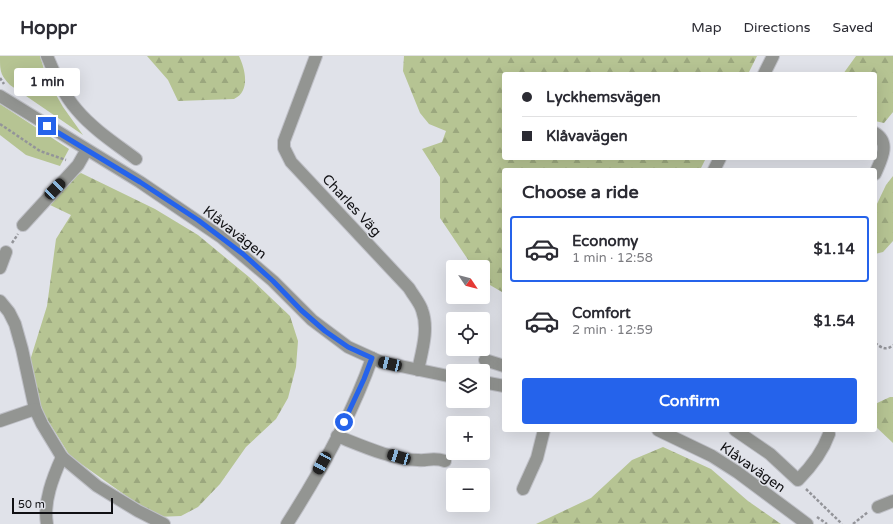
<!DOCTYPE html>
<meta charset="utf-8">
<style>
:root{--surface:#fff;--page:#f2f2f3;--text:#2b2b33;--muted:#7c7c81;--line:#e1e1e2;--accent:#2563eb}
body{margin:0;font-family:"Varela Round",sans-serif;background:var(--page);color:var(--text);height:100vh;display:flex;flex-direction:column;font-size:15px;white-space:nowrap}
*{box-sizing:border-box;margin:0}
p{font-size:13px;color:var(--muted)}
.icon{flex:none;width:22px;height:22px;fill:none;stroke:currentColor;stroke-width:2;stroke-linecap:round;stroke-linejoin:round}
.map{position:relative;flex:1;overflow:hidden}
.panel{position:absolute;left:502px;top:112px;width:375px;height:264px;display:flex;flex-direction:column;background:var(--surface);border-radius:4px;box-shadow:0 4px 16px #0002}
.panel>*{flex:none}
.banner{position:absolute;left:502px;top:16px;width:375px;height:88px;border-radius:4px;box-shadow:0 4px 16px #0002;display:grid;align-content:center;height:88px;padding:0 20px;background:var(--surface)}
.needle{width:26px;rotate:125deg}
.buttons{position:absolute;left:446px;top:204px;display:grid;gap:8px}
.buttons a{display:grid;place-items:center;width:44px;height:44px;border-radius:4px;background:var(--surface);box-shadow:0 4px 16px #0002;font-size:20px}
.scale{position:absolute;left:12px;bottom:10px;width:101px;box-sizing:border-box;padding-left:4px;border:2px solid #101013;border-top:0;font-size:11px;line-height:14px;white-space:nowrap;color:#101013;-webkit-text-stroke:3px #e0e2e9;paint-order:stroke}
.end{position:absolute;width:18px;height:18px;margin:-9px;border:5px solid #2563eb;background:#fff;box-shadow:0 0 0 2px #fff}
.from{border-radius:50%}
.bubble{position:absolute;height:28px;border-radius:4px;background:var(--surface);box-shadow:0 4px 16px #0002;font-size:13px;font-weight:700;line-height:28px;text-align:center}
.car{position:absolute;width:12px;height:24px;margin:-12px -6px;border-radius:5px;box-shadow:0 0 3px 1px #0007;background:linear-gradient(#222 24%,#8ab4d8 0 40%,#222 0 76%,#8ab4d8 0 86%,#222 0)}
.banner b{display:flex;align-items:center;gap:14px;height:38px;font-size:15px}
.banner b+b{border-top:1px solid var(--line)}
.banner i{width:10px;height:10px;background:var(--text)}
ul{padding:0;list-style:none}
li{display:flex;align-items:center;gap:12px;height:66px;margin:0 8px 6px;padding:0 12px;border:2px solid transparent;border-radius:4px}
li div{flex:1}
li b{display:block;font-size:15px}
li em{font-style:normal;font-weight:700}
li.on{border-color:var(--accent)}
li>.icon{width:36px;height:36px;stroke-width:1.5}
h2{padding:0 20px;font-size:18px;line-height:48px}
.primary-button{display:flex;gap:8px;margin-top:auto;padding:8px 20px}
.primary-button a{flex:1;height:46px;border-radius:4px;background:var(--accent);color:#fff;font-size:16px;font-weight:700;line-height:46px;text-align:center}
header{display:flex;align-items:center;gap:24px;box-sizing:border-box;height:56px;padding:0 20px;background:var(--surface);border-bottom:1px solid var(--line)}
header strong{font-size:19px}
nav{display:flex;gap:22px;margin-inline-start:auto;font-size:14px}
.map>svg:first-child{display:block}
</style>
<header>
<strong>Hoppr</strong>
<nav><a>Map</a><a>Directions</a><a>Saved</a></nav>
</header>
<div class="map">
<svg width="893" height="468" viewBox="0 0 893 468">
<defs>
<pattern id="forest-firs" width="22" height="20" patternUnits="userSpaceOnUse"><rect width="22" height="20" fill="#b6c493"/><path d="M5 1l3.5 6h-7zM16 11l3.5 6h-7z" fill="#9ba77e"/></pattern>
</defs>
<rect width="100%" height="100%" fill="#e0e2e9"/>
<g fill="#b6c493">
<path d="M0 0H40L47 23 63 51 83 79 10 29C0 18 0 15 0 0Z"/>
<path d="M0 48 69 93 60 110 26 99 0 79Z"/>
</g>
<g fill="url(#forest-firs)">
<path d="M147 0H239C245 13 251 35 234 43L178 45 168 24Z"/>
<path d="M404 0H757L748 18H504V102H706L700 114H504V236H502L483 225V211H473L440 162V121L422 93 442 86 446 75 429 68 420 57 403 15Z"/>
<path d="M856 0H893V56L884 67 875 65V18H843Z"/>
<path d="M81 117 155 153 198 179 249 221 290 260 298 285 296 311 288 342 276 363 246 391 220 428 198 451 181 460 156 461 70 400 42 355 28 311 47 250 56 183 71 159 48 148 65 127Z"/>
<path d="M893 120V185L883 196 875 198V152L886 129Z"/>
<path d="M890 341H893V387L875 370V348Z"/>
<path d="M663 391 711 413 748 445 781 468H536L591 442 632 404Z"/>
</g>
<g fill="none" stroke-linecap="round" stroke-linejoin="round">
<g stroke="#bfc0c7" stroke-width="14">
<g id="minor">
<path d="M47 0C55 19 63 38 77 54 93 73 116 88 136 103"/>
<path d="M316 0 284 85V92L291 106 409 232C413 239 420 247 422 254 429 273 422 295 418 314"/>
<path d="M764 18 773 0"/>
<path d="M0 40 140 126 221 181 273 225 312 264 348 291 381 306 453 321"/>
<path d="M875 77C891 87 881 104 875 118"/>
<path d="M714 114 720 102"/>
<path d="M23 169 78 109 86 95"/>
<path d="M0 212 6 196"/>
<path d="M0 245 9 256 15 268 22 293 35 353 42 368 62 401 97 430 138 455 164 468"/>
<path d="M485 304 504 310"/>
<path d="M483 326 504 330"/>
<path d="M0 365 35 353"/>
<path d="M658 374 712 400 737 416 807 468"/>
<path d="M735 374 770 398 798 424C810 412 823 395 829 378"/>
<path d="M337 380C360 389 393 404 418 404 428 405 433 401 445 405"/>
<path d="M523 433 537 402 544 374"/>
<path d="M878 451 893 445"/>
<path d="M47 468C43 446 53 421 62 401"/>
<path d="M287 468C319 418 352 359 372 302"/>
</g>
</g>
<g stroke="#939499" stroke-width="2.5" stroke-dasharray="3 2" stroke-linecap="butt">
<path d="M0 22 4 28"/>
<path d="M0 68 40 95 66 104"/>
<path d="M12 187 18 178"/>
<path d="M875 287C882 292 886 295 893 289"/>
<path d="M462 312 478 315"/>
<path d="M806 433 842 468"/>
<path d="M817 461 827 468"/>
<path d="M853 468 868 456"/>
</g>
<use href="#minor" stroke="#939592" stroke-width="12"/>
</g>
<g fill="none" stroke-linecap="round" stroke-linejoin="round">
<path stroke="#2563eb" stroke-width="5" d="M47 70 140 126 198 164 243 198 273 225 301 254 325 275 348 291 372 302 364 323 344 366"/>
</g>
<g text-anchor="middle" stroke-width="3" stroke-linejoin="round" paint-order="stroke">
<g font-size="14" fill="#101013" stroke="#e0e2e9">
<text transform="translate(352 149) rotate(47)" y="5">Charles Väg</text>
<text transform="translate(235 176) rotate(38)" y="5">Klåvavägen</text>
<text transform="translate(753 411) rotate(35)" y="5">Klåvavägen</text>
</g>
</g>
</svg>
<div class="buttons">
<a><svg class="needle" viewBox="-14 -14 28 28"><path d="M0-13l5 13h-10z" fill="#e53935"/><path d="M0 13l5-13h-10z" fill="#7c7c81"/></svg></a>
<a><svg class="icon" aria-label="locate" viewBox="0 0 24 24"><circle cx="12" cy="12" r="6"/><path d="M12 2v4M12 18v4M2 12h4M18 12h4"/></svg></a>
<a><svg class="icon" aria-label="layers" viewBox="0 0 24 24"><path d="M12 4l9 5-9 5-9-5zM3 14l9 5 9-5"/></svg></a>
<a>+</a>
<a>−</a>
</div>
<div class="scale">50 m</div>
<i class="end from" style="left:344px;top:366px"></i>
<i class="end" style="left:47px;top:70px"></i>
<div class="bubble" style="left:14px;top:12px;width:66px">1 min</div>
<i class="car" style="left:55px;top:133px;rotate:44deg"></i>
<i class="car" style="left:390px;top:308px;rotate:283deg"></i>
<i class="car" style="left:399px;top:401px;rotate:287deg"></i>
<i class="car" style="left:322px;top:407px;rotate:209deg"></i>
<div class="banner">
<b><i class="from"></i>Lyckhemsvägen</b>
<b><i></i>Klåvavägen</b>
</div>
<section class="panel">
<h2>Choose a ride</h2>
<ul>
<li class="on"><svg class="icon" aria-label="car" viewBox="0 0 24 24"><path d="M5 17H2v-5l4-1 3-4h7l3 4 3 1v5h-3M9 17h6M6 11h13"/><circle cx="7" cy="17" r="2"/><circle cx="17" cy="17" r="2"/></svg><div><b>Economy</b><p>1 min · 12:58</p></div><em>$1.14</em></li>
<li><svg class="icon" aria-label="car" viewBox="0 0 24 24"><path d="M5 17H2v-5l4-1 3-4h7l3 4 3 1v5h-3M9 17h6M6 11h13"/><circle cx="7" cy="17" r="2"/><circle cx="17" cy="17" r="2"/></svg><div><b>Comfort</b><p>2 min · 12:59</p></div><em>$1.54</em></li>
</ul>
<div class="primary-button"><a>Confirm</a></div>
</section>
</div>
